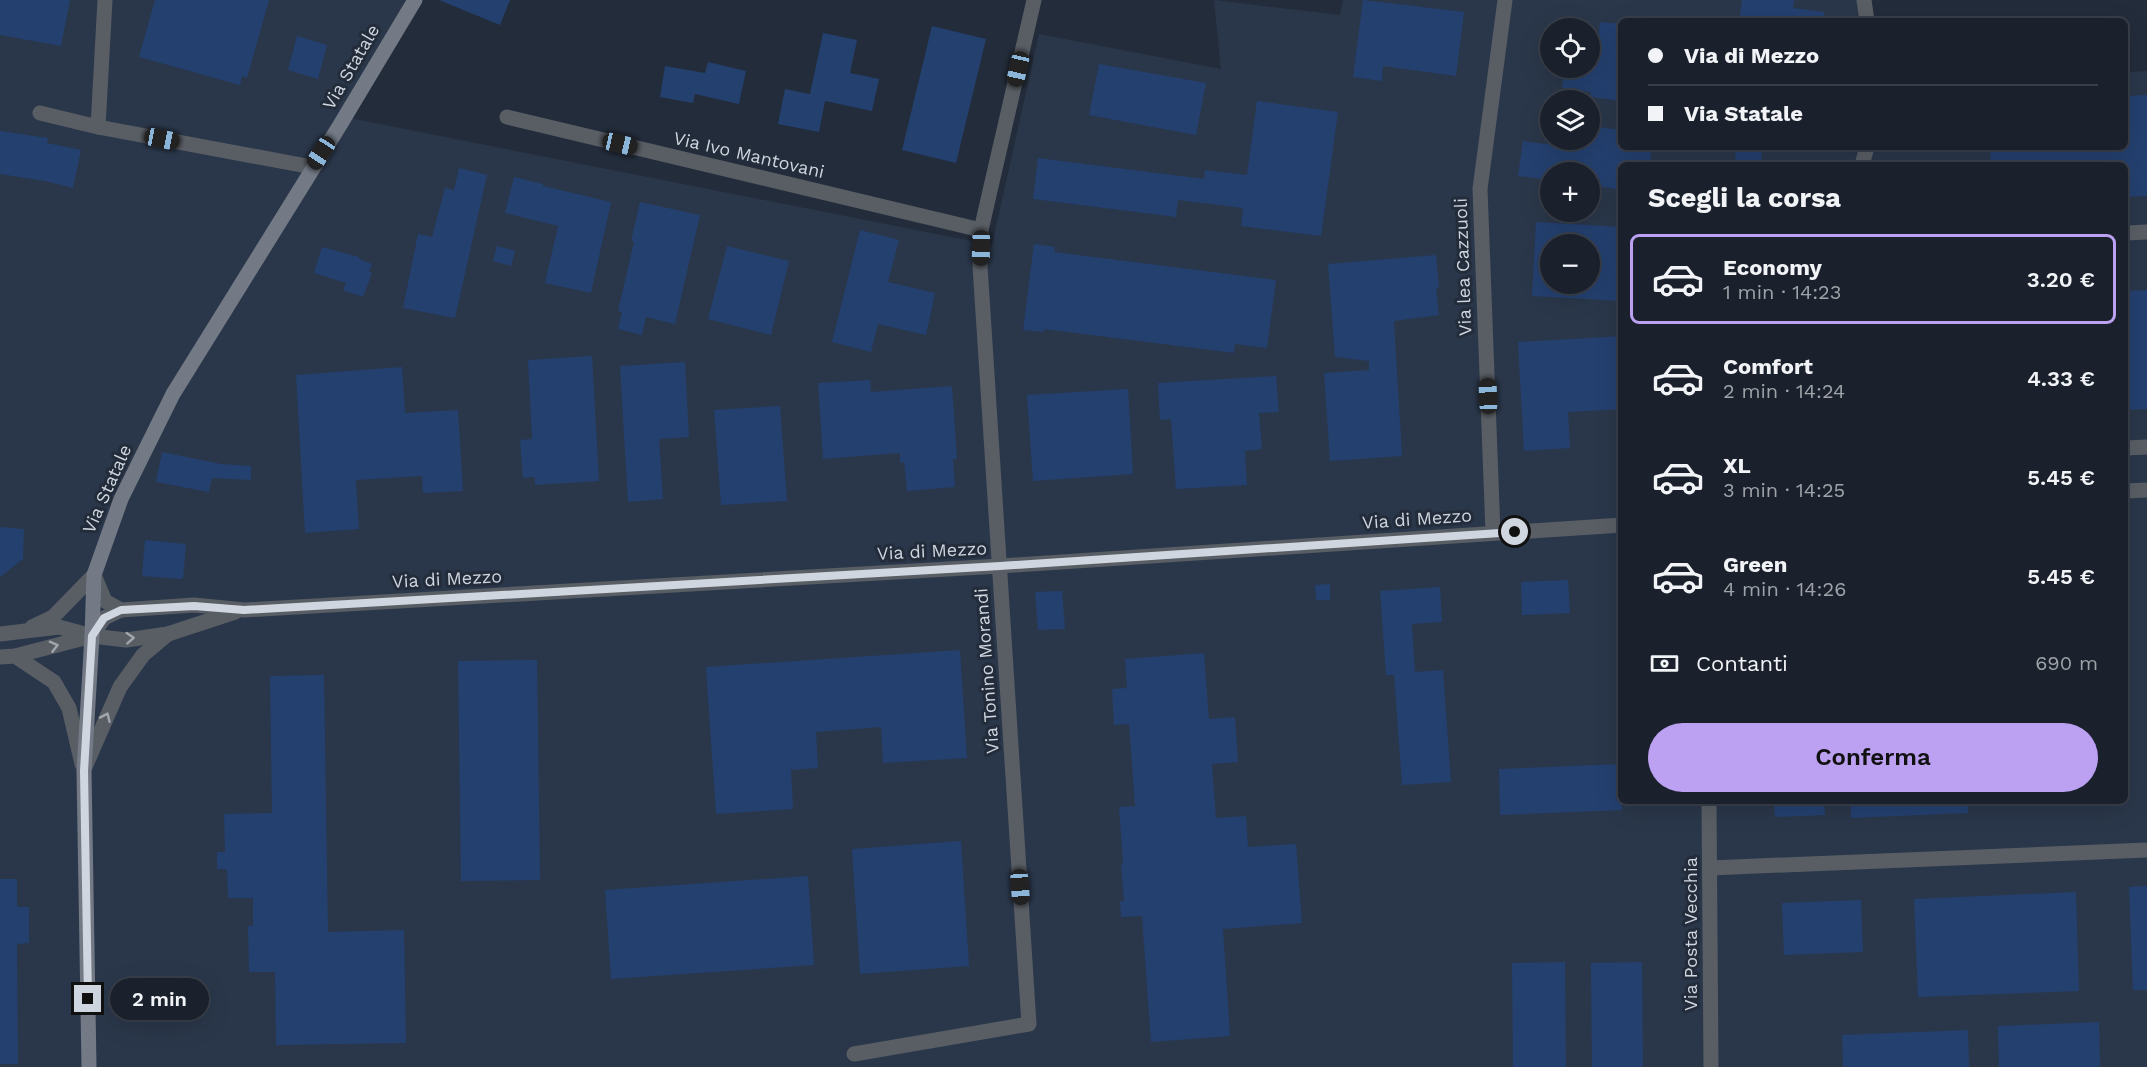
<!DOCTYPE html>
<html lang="it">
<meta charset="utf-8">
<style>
:root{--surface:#1a212c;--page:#272e38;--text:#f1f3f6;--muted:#9fa3a9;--line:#383e48;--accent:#bca0f2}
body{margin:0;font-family:"Work Sans",sans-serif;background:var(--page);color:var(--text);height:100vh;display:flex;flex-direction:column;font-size:22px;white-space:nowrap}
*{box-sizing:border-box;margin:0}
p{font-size:20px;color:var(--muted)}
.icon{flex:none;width:33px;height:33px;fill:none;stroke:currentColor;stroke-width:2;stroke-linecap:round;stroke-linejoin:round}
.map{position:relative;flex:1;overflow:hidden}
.details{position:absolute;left:1618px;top:162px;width:510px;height:642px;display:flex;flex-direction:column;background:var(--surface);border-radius:9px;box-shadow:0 6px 24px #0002,0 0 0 2px var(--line)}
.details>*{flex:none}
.top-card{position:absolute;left:1618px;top:18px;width:510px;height:132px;border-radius:9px;box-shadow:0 6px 24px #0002,0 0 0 2px var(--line);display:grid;align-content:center;height:132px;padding:0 30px;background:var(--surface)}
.tools{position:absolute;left:1540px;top:18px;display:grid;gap:12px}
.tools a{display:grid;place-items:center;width:60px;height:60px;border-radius:50%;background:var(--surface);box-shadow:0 6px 24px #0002,0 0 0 2px var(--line);font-size:30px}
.end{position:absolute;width:27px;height:27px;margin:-14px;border:8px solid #d0d6df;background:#111;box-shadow:0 0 0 3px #111}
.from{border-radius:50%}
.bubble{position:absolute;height:42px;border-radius:21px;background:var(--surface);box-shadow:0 6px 24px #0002,0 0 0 2px var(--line);font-size:20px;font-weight:600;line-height:42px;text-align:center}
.car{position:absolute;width:18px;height:36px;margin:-18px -9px;border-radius:8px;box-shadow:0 0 4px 2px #0007;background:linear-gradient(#222 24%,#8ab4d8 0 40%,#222 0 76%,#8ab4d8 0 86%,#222 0)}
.top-card b{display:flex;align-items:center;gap:21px;height:57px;font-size:22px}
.top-card b+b{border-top:2px solid var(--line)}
.top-card i{width:15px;height:15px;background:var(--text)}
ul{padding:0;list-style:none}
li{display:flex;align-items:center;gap:18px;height:90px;margin:0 12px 9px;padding:0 18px;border:3px solid transparent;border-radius:9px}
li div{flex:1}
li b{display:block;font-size:22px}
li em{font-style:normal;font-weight:600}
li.selected{border-color:var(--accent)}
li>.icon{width:54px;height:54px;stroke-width:1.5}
h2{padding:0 30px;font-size:27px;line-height:72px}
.pay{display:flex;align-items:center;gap:15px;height:66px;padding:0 30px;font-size:22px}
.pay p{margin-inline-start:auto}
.action{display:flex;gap:12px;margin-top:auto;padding:12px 30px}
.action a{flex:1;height:69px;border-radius:36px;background:var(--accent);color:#111;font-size:24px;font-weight:600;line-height:69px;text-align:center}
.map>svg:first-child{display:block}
</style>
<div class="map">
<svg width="2147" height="1067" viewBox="0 0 2147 1067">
<rect width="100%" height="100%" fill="#232c3a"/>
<path fill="#2a374a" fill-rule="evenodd" d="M0 0H415L344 117 992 245 1039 34 1221 69 1214 0 1340 15 1343 0H1870L1872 21H1622V147H2126V72L2147 71V1067H0ZM1551 28H1590V68H1551ZM1551 100H1590V140H1551ZM1622 165H2126V801H1622ZM1551 172H1590V212H1551ZM1551 244H1590V284H1551Z"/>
<g fill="#24406f" fill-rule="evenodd">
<path d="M0 0H70L61 46 0 35Z"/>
<path d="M155 0H269L247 78 242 76 240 85 139 57Z"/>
<path d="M439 0H510L500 25Z"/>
<path d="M1363 0 1464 12 1456 76 1383 66 1382 81 1353 77Z"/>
<path d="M1742 0H1794L1793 8 1824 12V21H1739Z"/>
<path d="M1600 22 1622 24V101L1591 97V92L1562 88 1565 68H1590V56L1596 57Z"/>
<path d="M932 26 986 39 956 163 902 150Z"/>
<path d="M823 33 857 40 850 73 879 79 872 111 825 101 819 132 778 124 785 89 810 94Z"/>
<path d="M297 36 327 45 318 79 288 70Z"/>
<path d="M708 62 746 71 739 104 695 94 693 103 660 97 665 66 705 73Z"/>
<path d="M1099 64 1206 83 1196 135 1089 115Z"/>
<path d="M2147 95V196L2126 197V165H1991L1990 147H2126V96Z"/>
<path d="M1257 101 1338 112 1321 236 1241 226 1243 208 1178 200 1176 217 1033 199 1038 158 1204 179 1205 170 1247 175Z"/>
<path d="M1590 126 1622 130V147H1652L1649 165H1622V190L1590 185V172H1551V180L1518 176 1523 141 1554 145 1555 140H1590Z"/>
<path d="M0 131 48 138 47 143 81 150 73 188 45 181 0 174Z"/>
<path d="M1736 147H1762L1761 164 1735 162Z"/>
<path d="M459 168 487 175 455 318 403 308 418 234 432 237 445 188 454 190Z"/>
<path d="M514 177 543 184V186L611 202 591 293 545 283 558 226 505 213Z"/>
<path d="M640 202 700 215 675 324 646 317 642 335 618 329 622 312 618 311 634 242 631 241Z"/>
<path d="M1536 222 1622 227V301L1532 296ZM1551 244H1590V284H1551Z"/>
<path d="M860 230 899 240 888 282 935 293 926 335 878 324 871 352 832 342Z"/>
<path d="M1034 244 1055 247 1054 252 1276 280 1267 348 1235 344 1234 353 1044 329V332L1023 330Z"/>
<path d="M497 246 515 251 511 266 493 261Z"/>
<path d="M727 246 789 261 771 335 708 319Z"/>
<path d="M322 247 359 257V259L372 264 369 272 372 273 363 297 343 290 346 283 314 273Z"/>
<path d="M1436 255 1439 288 1436 289 1439 315 1394 321 1402 456 1330 461 1324 373 1369 370V361L1335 357 1328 264Z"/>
<path d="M2147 290V409L2126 410V291Z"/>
<path d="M1622 336V409L1568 412 1570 448 1524 451 1518 342Z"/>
<path d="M592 356 599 481 535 485V477L523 478 520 440 532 439 528 360Z"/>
<path d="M685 362 689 437 659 439 663 499 628 502 620 366Z"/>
<path d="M402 367 405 413 458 410 463 491 423 493 422 476 356 480 359 529 305 533 296 375Z"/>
<path d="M1276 376 1279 412 1259 413 1262 449 1245 451 1247 485 1176 489 1171 419 1160 420 1158 383Z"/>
<path d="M870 380 871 392 952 386 957 459H953L955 487 907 491 904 462 900 463V453L823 459 818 383Z"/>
<path d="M1128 389 1133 474 1033 481 1027 395Z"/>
<path d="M780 406 787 501 721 505 714 410Z"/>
<path d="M162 452 221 464 251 466V480L212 478 209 492 156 482Z"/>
<path d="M0 527 24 529 23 559 0 577Z"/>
<path d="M145 540 186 544 183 579 142 576Z"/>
<path d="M1568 580 1570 613 1522 615 1521 582Z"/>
<path d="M1330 584V600H1316L1315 585Z"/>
<path d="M1440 587 1442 622 1412 624 1415 672 1443 670 1451 782 1402 785 1394 675H1386L1380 591Z"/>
<path d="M1062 591 1065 629 1038 630 1035 592Z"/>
<path d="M960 650 967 758 883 763 881 727 816 732 818 768 791 770 793 809 716 814 706 667Z"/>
<path d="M1204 653 1209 719 1235 717 1238 762 1212 764 1216 818 1246 816 1248 847 1296 844 1302 923 1223 929 1230 1036 1151 1042 1142 916 1121 917 1120 901H1124L1121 865 1123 864 1119 807 1135 806 1129 724 1114 725 1112 689 1127 688 1125 659Z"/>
<path d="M537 660 540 880 461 881 458 661Z"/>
<path d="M324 675 328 932 404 930 406 1043 276 1045 275 972H249L248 926H253V898H228L227 869H217V852H225L224 814 272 813 270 676Z"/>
<path d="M1620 764 1622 810 1500 815 1499 769Z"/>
<path d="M1774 801H1824L1825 815 1775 817Z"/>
<path d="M1851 801H1968V813L1851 818Z"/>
<path d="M961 841 969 966 860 974 852 849Z"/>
<path d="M808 876 814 965 611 979 605 890Z"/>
<path d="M0 879H17V907H29V943L17 944 18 1064H0Z"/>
<path d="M2147 886V990H2133L2129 887Z"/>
<path d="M2076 892 2079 991 1918 997 1914 899Z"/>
<path d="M1861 900 1863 952 1784 955 1782 903Z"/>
<path d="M1565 962 1566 1067H1513L1512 963Z"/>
<path d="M1642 962 1643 1067H1592L1591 963Z"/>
<path d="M2099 1022 2100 1067H1999L1998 1026Z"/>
<path d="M1968 1030 1969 1067H1843L1842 1035Z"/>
</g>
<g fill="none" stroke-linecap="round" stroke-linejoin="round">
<g stroke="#595e65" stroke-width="15">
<path d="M1864 0 1867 21"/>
<path d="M40 113 98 127 312 167"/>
<path d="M507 117 981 230"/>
<path d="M98 127 105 0"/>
<path d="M1862 165 1867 147"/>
<path d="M2126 233 2147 232"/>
<path d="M2126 448 2147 447"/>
<path d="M1493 533 1480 189 1505 0"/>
<path d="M1710 868 2147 850"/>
<path d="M854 1054 1029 1024 980 266 981 230 1034 0"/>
</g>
<g stroke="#595e65" stroke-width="15">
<path d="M2126 491 2147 490"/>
<path d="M32 627 53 617 94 575 105 601 121 610"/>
<path d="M0 634 59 627 92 636 126 640 168 634 235 612"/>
<path d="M92 636 104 618 121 610 194 605 244 610 1000 566 1622 525"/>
<path d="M15 656 54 682 69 708 82 764"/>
<path d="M0 657 15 656 92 636"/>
<path d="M85 767 120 687 143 655 168 634"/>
<path d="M1709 801 1711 1067"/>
</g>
<path stroke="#737a86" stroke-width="15" d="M89 1067 84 771 92 636 94 575 121 499 173 394 340 125 415 0"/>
</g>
<defs><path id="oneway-chevron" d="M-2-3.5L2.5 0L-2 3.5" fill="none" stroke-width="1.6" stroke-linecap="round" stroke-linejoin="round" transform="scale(1.5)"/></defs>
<g stroke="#a0a6ae">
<use href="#oneway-chevron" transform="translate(130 638) rotate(-4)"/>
<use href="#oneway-chevron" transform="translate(54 646) rotate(-14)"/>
<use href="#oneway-chevron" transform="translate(106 717) rotate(-66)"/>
</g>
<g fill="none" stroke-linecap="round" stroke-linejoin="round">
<path stroke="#d0d6df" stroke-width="8" d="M88 999 84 771 92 636 104 618 121 610 194 606 244 610 1000 566 1515 532"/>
</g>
<g text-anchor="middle" stroke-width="6" stroke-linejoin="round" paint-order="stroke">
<g font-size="18" fill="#d0d6df" stroke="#232c3a">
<text transform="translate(351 67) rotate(-60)" y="6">Via Statale</text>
<text transform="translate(749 155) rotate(13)" y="6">Via Ivo Mantovani</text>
<text transform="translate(1463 267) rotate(-92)" y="6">Via lea Cazzuoli</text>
<text transform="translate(107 489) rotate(-66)" y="6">Via Statale</text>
<text transform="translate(1417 519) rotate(-4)" y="6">Via di Mezzo</text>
<text transform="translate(932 551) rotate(-3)" y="6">Via di Mezzo</text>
<text transform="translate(447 579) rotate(-3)" y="6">Via di Mezzo</text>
<text transform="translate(987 671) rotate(-94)" y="6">Via Tonino Morandi</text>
<text transform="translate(1691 934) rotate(-90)" y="6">Via Posta Vecchia</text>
</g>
</g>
</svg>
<div class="tools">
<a><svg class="icon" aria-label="locate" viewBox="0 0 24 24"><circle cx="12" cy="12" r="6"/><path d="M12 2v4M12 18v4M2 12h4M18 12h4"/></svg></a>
<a><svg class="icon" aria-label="layers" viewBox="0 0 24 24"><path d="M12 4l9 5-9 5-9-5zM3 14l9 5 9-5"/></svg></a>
<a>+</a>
<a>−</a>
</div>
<i class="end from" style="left:1515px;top:532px"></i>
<i class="end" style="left:88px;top:999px"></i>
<div class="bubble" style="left:110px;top:978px;width:99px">2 min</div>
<i class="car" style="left:1018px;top:69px;rotate:193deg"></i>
<i class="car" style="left:162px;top:139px;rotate:101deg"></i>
<i class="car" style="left:620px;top:144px;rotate:103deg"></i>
<i class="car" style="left:321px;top:153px;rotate:213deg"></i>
<i class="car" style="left:981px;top:248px;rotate:181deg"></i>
<i class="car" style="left:1488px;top:396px;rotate:358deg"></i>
<i class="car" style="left:1020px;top:887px;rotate:176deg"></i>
<div class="top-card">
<b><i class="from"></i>Via di Mezzo</b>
<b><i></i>Via Statale</b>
</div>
<section class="details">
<h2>Scegli la corsa</h2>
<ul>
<li class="selected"><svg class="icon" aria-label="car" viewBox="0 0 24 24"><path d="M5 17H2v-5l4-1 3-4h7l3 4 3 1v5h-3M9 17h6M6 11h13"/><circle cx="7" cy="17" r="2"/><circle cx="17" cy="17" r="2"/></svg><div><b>Economy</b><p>1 min · 14:23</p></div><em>3.20 €</em></li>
<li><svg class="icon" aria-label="car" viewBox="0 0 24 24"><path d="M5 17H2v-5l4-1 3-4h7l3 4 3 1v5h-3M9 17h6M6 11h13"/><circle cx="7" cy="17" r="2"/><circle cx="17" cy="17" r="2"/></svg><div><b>Comfort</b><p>2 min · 14:24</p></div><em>4.33 €</em></li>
<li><svg class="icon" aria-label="car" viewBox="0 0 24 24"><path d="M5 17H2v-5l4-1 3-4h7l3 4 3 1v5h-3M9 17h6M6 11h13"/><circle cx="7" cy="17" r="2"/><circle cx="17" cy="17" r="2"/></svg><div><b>XL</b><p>3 min · 14:25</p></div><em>5.45 €</em></li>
<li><svg class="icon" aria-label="car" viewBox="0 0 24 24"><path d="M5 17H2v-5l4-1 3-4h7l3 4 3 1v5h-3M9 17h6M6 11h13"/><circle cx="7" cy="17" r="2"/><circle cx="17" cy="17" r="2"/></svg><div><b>Green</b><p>4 min · 14:26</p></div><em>5.45 €</em></li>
</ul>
<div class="pay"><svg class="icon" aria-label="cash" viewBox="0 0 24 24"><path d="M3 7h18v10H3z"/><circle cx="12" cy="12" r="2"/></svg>Contanti<p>690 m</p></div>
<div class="action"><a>Conferma</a></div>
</section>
</div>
